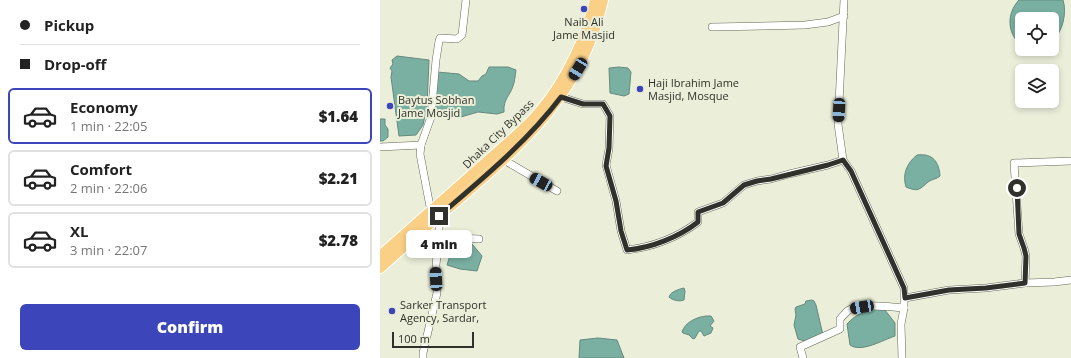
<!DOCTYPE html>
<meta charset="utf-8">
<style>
:root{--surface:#fff;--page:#f6f6f6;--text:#222;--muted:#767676;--line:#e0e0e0;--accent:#3c45b9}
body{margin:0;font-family:"Open Sans",sans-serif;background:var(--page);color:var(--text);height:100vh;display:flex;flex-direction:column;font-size:15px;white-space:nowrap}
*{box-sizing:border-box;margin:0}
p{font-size:13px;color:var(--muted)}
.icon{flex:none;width:22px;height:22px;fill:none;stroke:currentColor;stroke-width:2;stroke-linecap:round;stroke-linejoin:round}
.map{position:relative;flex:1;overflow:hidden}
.drawer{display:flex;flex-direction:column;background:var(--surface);width:380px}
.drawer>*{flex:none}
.top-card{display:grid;align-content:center;height:88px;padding:0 20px;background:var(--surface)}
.controls{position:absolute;left:635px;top:12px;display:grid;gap:8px}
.controls a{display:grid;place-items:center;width:44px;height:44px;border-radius:6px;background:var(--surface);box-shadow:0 2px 6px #0003;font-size:20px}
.scale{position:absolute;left:12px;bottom:10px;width:82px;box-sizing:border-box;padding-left:4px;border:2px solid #30312a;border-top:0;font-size:11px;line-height:14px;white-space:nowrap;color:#30312a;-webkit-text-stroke:3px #ebeed9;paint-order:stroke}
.end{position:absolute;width:18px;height:18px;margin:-9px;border:5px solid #30312a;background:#fff;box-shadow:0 0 0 2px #fff}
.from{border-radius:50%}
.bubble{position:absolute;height:28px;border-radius:6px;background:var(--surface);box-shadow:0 2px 6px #0003;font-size:13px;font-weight:800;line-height:28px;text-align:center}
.car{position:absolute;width:12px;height:24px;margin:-12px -6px;border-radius:5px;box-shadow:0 0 3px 1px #0007;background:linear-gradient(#222 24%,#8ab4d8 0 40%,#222 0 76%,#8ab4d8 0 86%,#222 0)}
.top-card b{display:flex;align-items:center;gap:14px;height:38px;font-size:15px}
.top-card b+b{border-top:1px solid var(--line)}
.top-card i{width:10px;height:10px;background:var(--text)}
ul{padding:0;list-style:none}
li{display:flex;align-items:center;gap:12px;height:56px;margin:0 8px 6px;padding:0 12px;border:2px solid var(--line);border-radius:6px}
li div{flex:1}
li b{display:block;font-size:15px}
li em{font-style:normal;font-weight:800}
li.selected{border-color:var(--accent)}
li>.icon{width:36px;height:36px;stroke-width:1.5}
.action{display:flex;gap:8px;margin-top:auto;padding:8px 20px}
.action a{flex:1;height:46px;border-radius:6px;background:var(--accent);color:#fff;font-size:16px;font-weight:800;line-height:46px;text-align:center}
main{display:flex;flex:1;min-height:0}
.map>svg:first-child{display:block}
</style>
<main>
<section class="drawer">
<div class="top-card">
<b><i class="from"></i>Pickup</b>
<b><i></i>Drop-off</b>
</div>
<ul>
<li class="selected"><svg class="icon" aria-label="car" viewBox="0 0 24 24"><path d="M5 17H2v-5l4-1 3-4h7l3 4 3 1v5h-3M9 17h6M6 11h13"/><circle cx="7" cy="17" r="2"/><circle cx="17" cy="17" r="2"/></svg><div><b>Economy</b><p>1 min · 22:05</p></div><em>$1.64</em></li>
<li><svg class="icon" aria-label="car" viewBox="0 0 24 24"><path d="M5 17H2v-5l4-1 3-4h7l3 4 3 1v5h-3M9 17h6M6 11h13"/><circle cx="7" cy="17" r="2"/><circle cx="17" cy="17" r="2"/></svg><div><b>Comfort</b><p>2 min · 22:06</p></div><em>$2.21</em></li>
<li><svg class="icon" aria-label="car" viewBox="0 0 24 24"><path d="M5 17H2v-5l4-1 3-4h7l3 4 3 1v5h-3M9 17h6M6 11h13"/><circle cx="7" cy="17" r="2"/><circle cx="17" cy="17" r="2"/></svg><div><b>XL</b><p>3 min · 22:07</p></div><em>$2.78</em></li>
</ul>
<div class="action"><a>Confirm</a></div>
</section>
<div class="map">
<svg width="691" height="358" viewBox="0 0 691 358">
<rect width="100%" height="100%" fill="#ebeed9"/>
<g fill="#7ab0a2" stroke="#648a7e">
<path d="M639 0H683C687 12 683 33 672 40V19H642V46C627 34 626 14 639 0Z"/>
<path d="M17 56 49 60 47 106 43 125 36 135 19 136 11 77 12 71 10 68 13 64 12 60Z"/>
<path d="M109 67H128L136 70C135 75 135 81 133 86 130 96 123 99 124 112L117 114 98 112 81 117H56L54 108 57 72 79 74 89 81H98L102 76 106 74Z"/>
<path d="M239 67 248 68 251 72 249 94 244 96 230 93 229 68Z"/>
<path d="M0 119H5V125L8 129V137L3 141H0Z"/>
<path d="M537 155C553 153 559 162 560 176 557 179 552 179 548 182 539 190 538 192 526 187 522 174 527 163 537 155Z"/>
<path d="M92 244 102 256 97 271 80 269 67 265 71 252Z"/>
<path d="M304 288 305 291 304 300C299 302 292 300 289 297 290 292 299 289 304 288Z"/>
<path d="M432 300 434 301 436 305 443 335C434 339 428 343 418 339L414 325 416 315 415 309 416 307 425 304 426 301Z"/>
<path d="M499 308 505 310 515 323V336C503 340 481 353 470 345L467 324C476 314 487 310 499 308Z"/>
<path d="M326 316H331L334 321 330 326 333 328 331 333 324 336 321 331H319L315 338 313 339 309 335 303 333 302 332C305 322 317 317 326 316Z"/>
<path d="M218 338 237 340 244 358H199L200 340Z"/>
</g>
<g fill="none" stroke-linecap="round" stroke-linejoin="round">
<g stroke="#656756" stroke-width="8">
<g id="minor">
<path d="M464 0 458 124 463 160 471 171 524 288V308L521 324 522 358"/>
<path d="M332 27 425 25 448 22 464 16"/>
<path d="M181 97 203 104H223L230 116 229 149 226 165 236 201 241 231 247 250C272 247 298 237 318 222V212L343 203 364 185 377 181 391 179 409 174 448 165 463 160"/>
<path d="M0 147 41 145"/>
<path d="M124 160 177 191"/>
<path d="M51 212 40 154 41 145 51 117 56 60 59 41 60 38 77 39 82 35 86 0"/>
<path d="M59 237 99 239"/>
<path d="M645 283 646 256 644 248 639 234 634 163 691 161"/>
<path d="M525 298 569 290 606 288 645 283 674 282 691 280"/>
<path d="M43 358V353L57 293 56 265 59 237V216"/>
<path d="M423 358 420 347 460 329V319C463 316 467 310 471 309 483 303 512 307 524 308"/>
</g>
</g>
<g stroke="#fff" stroke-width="12">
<g id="highway">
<path d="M0 256 140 132C147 125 155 118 161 110 185 82 207 36 215 0"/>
<path d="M0 268C26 245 51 222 78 200 145 142 203 91 223 0"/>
</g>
</g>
<use href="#minor" stroke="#fff" stroke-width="7"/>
<use href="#highway" stroke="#fad087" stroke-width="10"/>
</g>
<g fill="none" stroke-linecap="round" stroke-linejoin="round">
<path stroke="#30312a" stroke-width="5" d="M59 216C103 178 146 143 181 97L203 104H223L230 116 229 148 226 166 236 201 241 231 247 250C271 248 299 237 318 222V212L343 203 364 185 377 181 391 179 448 165 463 160 471 171 524 288 525 298 569 290 606 288 645 283 646 256 644 248 639 234 637 188"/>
</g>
<g fill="#3c45b9" stroke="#ebeed9" stroke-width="1.5">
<circle cx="204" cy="9" r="4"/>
<circle cx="260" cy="89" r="4"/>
<circle cx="10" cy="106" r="4"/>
<circle cx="12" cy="311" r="4"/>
</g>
<g text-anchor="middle" stroke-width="4" stroke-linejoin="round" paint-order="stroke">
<g font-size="11" fill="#30312a" stroke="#ebeed9" text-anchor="start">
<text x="204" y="26" text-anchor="middle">Naib Ali<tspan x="204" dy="13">Jame Masjid</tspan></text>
<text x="268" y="87">Haji Ibrahim Jame<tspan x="268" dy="13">Masjid, Mosque</tspan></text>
<text x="18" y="104">Baytus Sobhan<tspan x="18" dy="13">Jame Mosjid</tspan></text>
<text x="20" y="309">Sarker Transport<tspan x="20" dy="13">Agency, Sardar,</tspan></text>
</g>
<g font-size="11" fill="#30312a" stroke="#ebeed9">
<text transform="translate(118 134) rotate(-44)" y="4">Dhaka City Bypass</text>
</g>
</g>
</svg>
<div class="controls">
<a><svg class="icon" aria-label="locate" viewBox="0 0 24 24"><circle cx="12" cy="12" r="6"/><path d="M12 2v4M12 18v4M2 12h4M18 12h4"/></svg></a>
<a><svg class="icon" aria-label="layers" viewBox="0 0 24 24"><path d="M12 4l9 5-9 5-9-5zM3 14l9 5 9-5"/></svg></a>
</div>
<div class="scale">100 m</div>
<i class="end from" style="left:637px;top:188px"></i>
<i class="end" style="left:59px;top:216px"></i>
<div class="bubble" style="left:26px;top:230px;width:66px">4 min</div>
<i class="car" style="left:198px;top:69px;rotate:211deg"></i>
<i class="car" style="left:459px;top:110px;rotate:183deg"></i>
<i class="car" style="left:161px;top:182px;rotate:299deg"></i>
<i class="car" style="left:56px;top:279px;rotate:357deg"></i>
<i class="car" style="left:482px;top:307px;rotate:260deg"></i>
</div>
</main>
